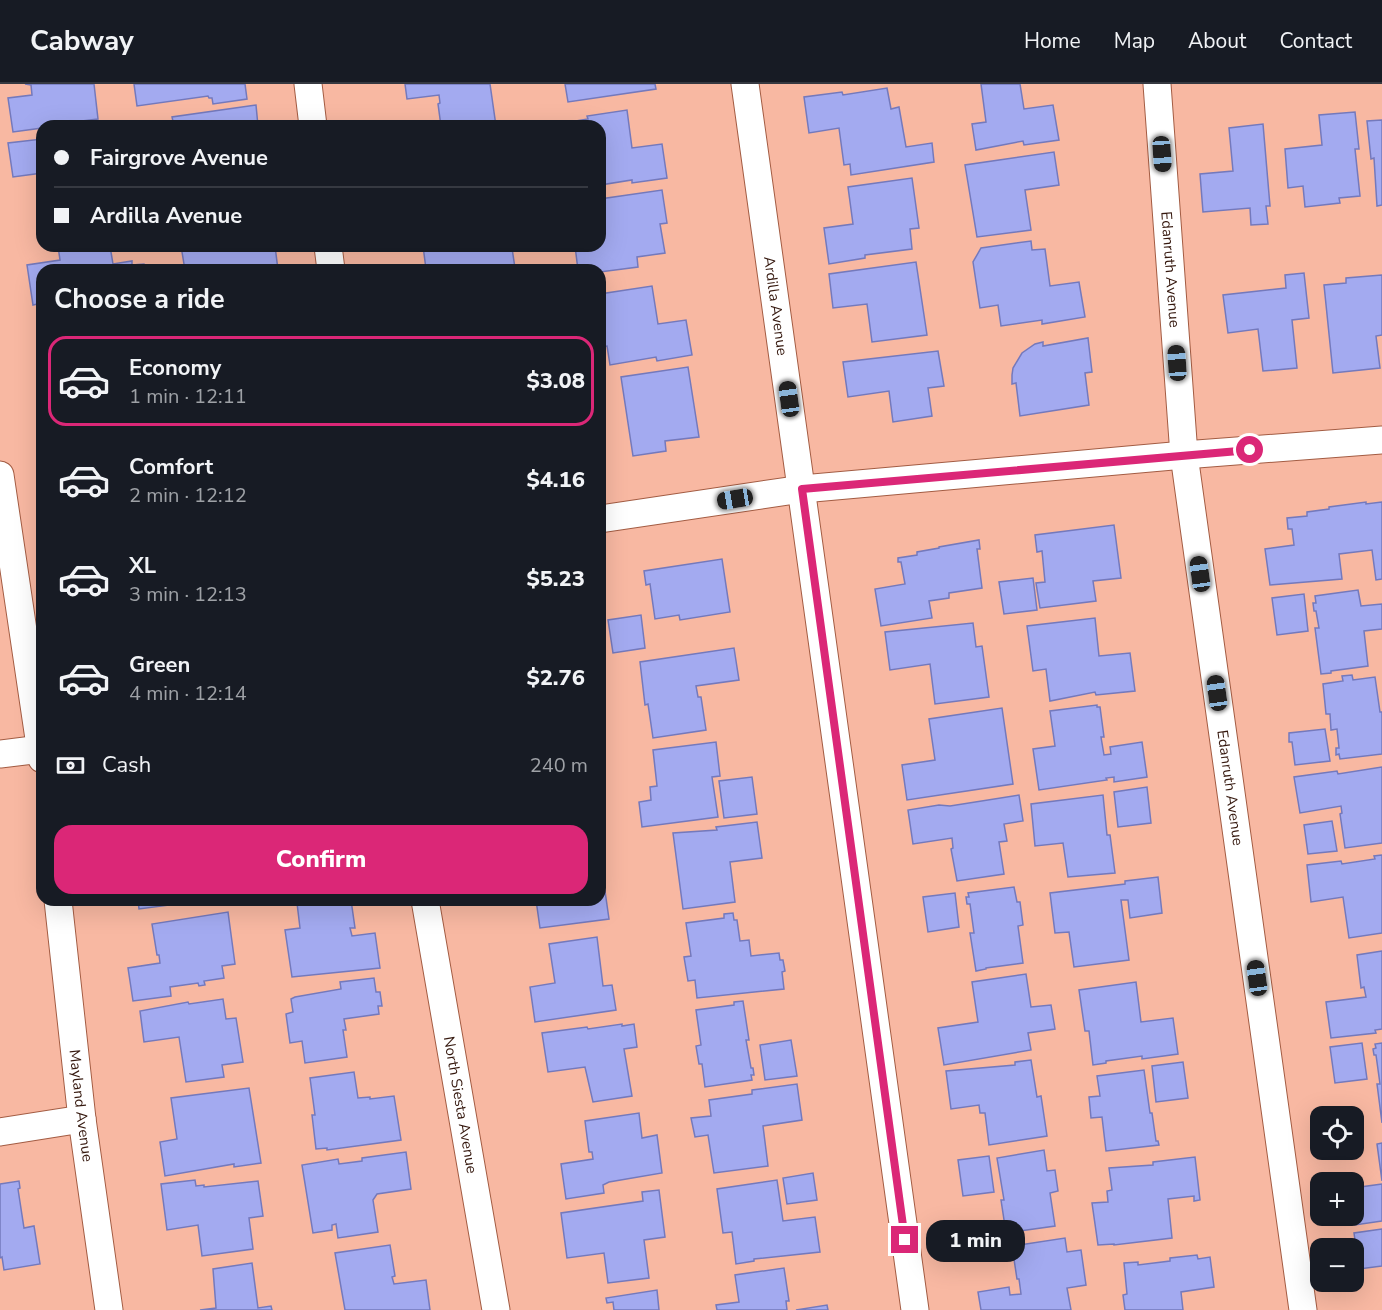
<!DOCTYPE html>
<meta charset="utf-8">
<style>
:root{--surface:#171b24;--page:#20242c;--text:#f1f3f6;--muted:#9ea1a6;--line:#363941;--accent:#db2777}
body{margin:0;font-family:"Nunito Sans",sans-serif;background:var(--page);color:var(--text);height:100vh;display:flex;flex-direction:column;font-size:22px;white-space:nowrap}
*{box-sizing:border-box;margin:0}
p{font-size:20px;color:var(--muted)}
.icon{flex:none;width:33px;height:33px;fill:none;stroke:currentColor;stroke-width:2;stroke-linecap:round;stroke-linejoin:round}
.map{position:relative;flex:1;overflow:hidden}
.sheet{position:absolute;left:36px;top:180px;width:570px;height:642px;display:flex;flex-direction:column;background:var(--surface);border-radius:18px;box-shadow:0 6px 24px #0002}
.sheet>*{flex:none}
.top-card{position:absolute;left:36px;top:36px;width:570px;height:132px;border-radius:18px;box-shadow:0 6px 24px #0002;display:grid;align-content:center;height:132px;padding:0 18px;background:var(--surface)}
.tools{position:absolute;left:1310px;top:1022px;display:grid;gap:12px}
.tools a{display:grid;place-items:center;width:54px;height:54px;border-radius:12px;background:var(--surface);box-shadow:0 6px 24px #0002;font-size:30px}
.end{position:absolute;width:27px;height:27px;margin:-14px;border:8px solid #db2777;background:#fff;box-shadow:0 0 0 3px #fff}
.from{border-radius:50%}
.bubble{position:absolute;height:42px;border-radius:18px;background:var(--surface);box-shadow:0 6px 24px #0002;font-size:20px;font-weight:800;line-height:42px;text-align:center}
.car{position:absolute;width:18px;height:36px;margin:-18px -9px;border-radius:8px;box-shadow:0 0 4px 2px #0007;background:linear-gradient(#222 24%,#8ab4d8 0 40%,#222 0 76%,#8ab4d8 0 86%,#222 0)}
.top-card b{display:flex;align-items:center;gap:21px;height:57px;font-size:22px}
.top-card b+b{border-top:2px solid var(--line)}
.top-card i{width:15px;height:15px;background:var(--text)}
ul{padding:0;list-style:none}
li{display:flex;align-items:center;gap:18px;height:90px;margin:0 12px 9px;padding:0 6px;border:3px solid transparent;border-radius:18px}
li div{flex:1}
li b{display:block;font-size:22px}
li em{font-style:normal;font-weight:800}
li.active{border-color:var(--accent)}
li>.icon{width:54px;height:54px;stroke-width:1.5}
h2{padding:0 18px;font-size:27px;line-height:72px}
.pay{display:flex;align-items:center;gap:15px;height:66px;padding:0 18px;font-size:22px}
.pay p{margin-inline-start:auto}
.button{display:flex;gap:12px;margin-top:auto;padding:12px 18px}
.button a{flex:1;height:69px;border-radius:18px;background:var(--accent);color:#fff;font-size:24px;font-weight:800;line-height:69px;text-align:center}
header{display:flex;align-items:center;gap:36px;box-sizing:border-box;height:84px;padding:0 30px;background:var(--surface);border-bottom:2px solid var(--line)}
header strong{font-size:28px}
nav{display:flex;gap:33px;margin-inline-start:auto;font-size:21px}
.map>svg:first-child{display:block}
</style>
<header>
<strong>Cabway</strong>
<nav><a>Home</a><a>Map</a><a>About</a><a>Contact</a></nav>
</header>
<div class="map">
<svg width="1382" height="1226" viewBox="0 0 1382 1226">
<rect width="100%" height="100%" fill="#f8b8a2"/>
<g fill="#a3aaf0" stroke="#7479bc" stroke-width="1.5">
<path d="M25 0H94L98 35 42 42V44L13 48 8 14 32 11 31 1Z"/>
<path d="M134 0H245L247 15 213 20 212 14H209L208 12 137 22Z"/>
<path d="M405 0H490L496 42H441L438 20 440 19 439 11 407 15Z"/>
<path d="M565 0H655L656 5 568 18Z"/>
<path d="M981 0H1020L1024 25 1053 21 1059 56 1024 61 1023 57 976 66 972 40 986 38Z"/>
<path d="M887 4 891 25 899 23 906 63 932 59 934 78 851 91 850 80 844 81 839 44 809 49 804 13 842 8 843 11Z"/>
<path d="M256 21 258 42H174L172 33Z"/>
<path d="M627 26 632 64 662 60 667 94 632 99V96L600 101V42H576L575 37 588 35 587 32Z"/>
<path d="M1355 28 1359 65H1355L1360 112 1339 114 1340 119 1305 123 1303 102 1288 104 1285 65 1322 61 1319 31Z"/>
<path d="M1382 36V121L1377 122 1374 74 1371 75 1367 37Z"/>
<path d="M1263 40 1270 122H1266L1268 140 1251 141 1250 124 1203 128 1200 90 1233 87 1229 44Z"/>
<path d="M42 55V89L13 93 8 59Z"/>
<path d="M1054 68 1059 101 1025 106 1031 146 977 153 965 81Z"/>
<path d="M912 94 919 144 910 145 912 165 865 171V174L829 180 824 144 853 140 848 103Z"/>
<path d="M662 106 667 139 660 140 665 169 637 173 638 183 600 188V186H578L575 162H600V115Z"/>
<path d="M1031 157 1032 166 1045 165 1050 202 1079 198 1085 233 1042 240V236L1001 242 998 221 980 224 973 178 981 164Z"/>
<path d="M58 162H110L113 180 132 177V181L144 180 145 186H42V219L33 221 27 181 60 176Z"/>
<path d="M181 162H275L278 186H185Z"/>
<path d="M423 162H509V165L512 164 515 184 500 186H453L452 182 426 185Z"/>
<path d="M916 178 927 251 872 258 867 220 833 224 829 190Z"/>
<path d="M1304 189 1309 234 1292 236 1297 284 1263 287 1258 245 1228 249 1223 211 1286 204 1285 191Z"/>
<path d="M1382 191V251L1376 252 1380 284 1333 289 1324 201 1346 199V194Z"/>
<path d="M652 202 658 240 686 236 692 271 657 277 656 273 610 281 607 262 600 263V210Z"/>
<path d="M1088 254 1092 288 1085 289 1089 321 1020 332 1016 299 1012 300V291L1013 284 1022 269 1035 260 1043 258V262Z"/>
<path d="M938 267 944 302 928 304 932 332 893 338 889 307 848 313 843 278Z"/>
<path d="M688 283 699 353 665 357 666 367 633 372 621 293Z"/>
<path d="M1366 418V420L1382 418V495L1376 496 1372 466 1339 470 1342 495 1270 501 1265 465 1294 461 1292 445H1288L1287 434 1307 432V428L1329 425V423Z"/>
<path d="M1114 441 1121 494 1093 497 1096 517 1040 524 1036 499 1045 498 1042 467 1037 468 1035 451Z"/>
<path d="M979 456 980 465H977L982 504 949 509V514L929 517 932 534 881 542 875 505 905 500 901 478H898V474L917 471V468L939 464V463Z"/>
<path d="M722 475 730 528 680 536 679 531 655 535 650 500 646 501 644 487Z"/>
<path d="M1033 494 1037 526 1004 530 999 498Z"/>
<path d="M1358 506 1361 522 1382 520V545L1364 547 1368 582 1331 587V589L1321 590 1315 544H1319L1316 527H1314L1313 519H1316L1315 512Z"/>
<path d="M1304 510 1308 547 1277 551 1272 514Z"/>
<path d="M641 531 645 564 613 569 608 536Z"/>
<path d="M1095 534 1099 572 1130 569 1135 607 1096 611 1095 608 1050 617 1046 585 1033 587 1027 542Z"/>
<path d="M973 539 976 563 982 562 989 613 935 620 930 580 890 586 885 548Z"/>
<path d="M734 564 739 596 696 602 698 613H701L706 646 653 654 648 620 645 621 640 578Z"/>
<path d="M1352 591 1353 596 1375 593 1380 628H1382V670L1340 675 1339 670 1336 671V664H1339L1337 645 1331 646 1330 630H1326L1323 600 1343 597 1342 592Z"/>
<path d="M1097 621V623H1100L1104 653H1101L1104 671 1111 670 1110 663 1142 658 1147 693 1114 698V693L1106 694 1107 696 1039 706 1033 665 1055 662 1050 627Z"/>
<path d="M1002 624 1013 700 907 716 902 681 935 676 929 635Z"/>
<path d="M1325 645 1330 677 1295 681 1292 658H1289V649Z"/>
<path d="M716 658 720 692 712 693 718 733 642 743 639 718 651 716 650 703 657 702 653 666Z"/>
<path d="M1382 683V759L1345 764 1340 730 1342 729 1341 722 1300 729 1294 693 1337 687 1338 690Z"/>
<path d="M752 693 757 730 724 734 719 697Z"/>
<path d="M1147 703 1151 739 1118 743 1114 708Z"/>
<path d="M1019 711 1023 737 1004 740 1007 757 999 758 1004 790 957 797 951 765 953 764 952 754 913 760 908 726 939 721 950 722Z"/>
<path d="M1103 711 1107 751H1110L1115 789 1068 793 1063 759 1035 762 1031 720Z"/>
<path d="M1332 737 1337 767 1308 770 1304 741Z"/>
<path d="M757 738 762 774 730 778 735 818 683 825 673 749 717 746 716 743Z"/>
<path d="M1382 771V849L1349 854 1343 813 1311 818 1307 781 1341 777 1342 780 1375 775 1374 772Z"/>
<path d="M600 772 609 835 540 844 536 816H600Z"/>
<path d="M1158 793 1162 829 1130 834 1128 816H1121L1129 876 1074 883 1069 848 1055 849 1050 809 1125 800V797Z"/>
<path d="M1014 803 1017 818H1020L1023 841 1018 842 1023 879 986 884V885L976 887 970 849H974L970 820H967L966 813H969L968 809Z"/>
<path d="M955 809 959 843 928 848 923 813Z"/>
<path d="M138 816H192L193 818 139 825Z"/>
<path d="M319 816H351L355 844H350L352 852 375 849 380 884 292 893 285 846 300 844 297 819Z"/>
<path d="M228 828 235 880 222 882 224 894 204 897 205 901 199 902 198 899 170 903 171 912 133 917 128 884 160 879 159 871H157L152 840Z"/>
<path d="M733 829 734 836H737L740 857 749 856 751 872 779 869 780 876H783L785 887 782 888 784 905 697 914 695 896 688 897 684 873 691 872 686 839 724 834V830Z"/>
<path d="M597 853 603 902 612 901 616 926 535 938 530 903 555 899 549 860Z"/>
<path d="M1382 867V945L1375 946 1376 949 1331 954 1326 918 1366 913 1364 903 1361 904 1357 871Z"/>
<path d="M1026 890 1031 923 1051 921 1055 945 1028 949 1031 966 944 981 938 944 978 938 972 898Z"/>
<path d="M374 894 376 908H380L382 922H378L379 930 344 935 346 946H343L347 973 305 979 302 957 290 959 286 930 293 928 291 915 295 913 341 905 340 898Z"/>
<path d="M1136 898 1141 938 1173 934 1178 970 1142 975V972L1106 977V979L1093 981 1089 947H1085L1079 906Z"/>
<path d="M223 915 226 935 236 934 243 978 222 981 224 993 186 998 179 953 144 958 140 927 188 918 189 920Z"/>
<path d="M743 917 749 956H746L751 984H753L754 991H751L752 996 705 1003 702 980H699L696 962 701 961 696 926 734 921V918Z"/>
<path d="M622 940V942L634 940 637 963 624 965 632 1012 593 1018 585 983 548 988 542 949 587 943 588 945Z"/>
<path d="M791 956 797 992 765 996 760 961Z"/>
<path d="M1362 959 1367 995 1335 999 1330 963Z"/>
<path d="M1382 959V1039L1377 1000H1380L1376 971H1374L1373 965 1376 964 1375 960Z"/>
<path d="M1031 976 1037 1013 1041 1012 1047 1052 989 1061 985 1029H980L979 1021 951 1025 946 987 1015 981V978Z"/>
<path d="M1183 978 1188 1014 1156 1018 1152 982Z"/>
<path d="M1144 986 1150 1029H1152L1156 1057H1158L1159 1061 1106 1067 1102 1033 1091 1034 1089 1013 1100 1012 1097 992Z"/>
<path d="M354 988 358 1014 370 1013V1015L394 1012 401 1056 327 1066V1064L316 1065 312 1031H315L310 994Z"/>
<path d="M797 1000 802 1036 763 1042 768 1082 714 1089 708 1051 695 1053 691 1034 711 1032 709 1016 752 1010V1006Z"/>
<path d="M249 1004 261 1079 234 1083V1080L165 1092 160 1058 177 1055 171 1014Z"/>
<path d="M639 1029 642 1054 657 1051 662 1089 609 1098 603 1101 604 1109 566 1115 561 1080 593 1075 592 1068H589L585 1037Z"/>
<path d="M1382 1059V1097L1377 1060Z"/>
<path d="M1044 1066 1047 1087 1055 1086 1058 1107 1050 1109 1055 1142 1006 1149 1001 1116H1004L997 1074Z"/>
<path d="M406 1068 411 1105 377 1110 373 1116 378 1148 338 1154 336 1140 332 1141V1146L313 1149 302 1081 338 1075 339 1080 362 1077V1074Z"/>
<path d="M989 1072 994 1108 963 1112 958 1076Z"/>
<path d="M1195 1073 1200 1116 1194 1117V1112L1168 1115 1172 1154 1114 1161V1160L1098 1161 1092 1119 1108 1118 1107 1107 1112 1106 1109 1084 1153 1081V1078Z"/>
<path d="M813 1089 817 1116 787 1120 783 1094Z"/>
<path d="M195 1096 196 1102 204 1101V1103L258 1097 263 1132 249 1134 253 1165 202 1172 198 1141 167 1146 161 1100Z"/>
<path d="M777 1096 783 1137 815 1133 820 1168 754 1175V1177L736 1180 732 1148 723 1149 717 1105Z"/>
<path d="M19 1097 20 1104 18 1105 24 1144 34 1142 40 1180 4 1186 2 1173 0 1174V1100Z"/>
<path d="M1382 1100V1137L1355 1141 1353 1104Z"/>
<path d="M659 1106 665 1153 644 1156 649 1194 608 1199 604 1169 567 1174 561 1129 643 1117 642 1108Z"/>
<path d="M1382 1145V1182L1359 1185 1354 1149Z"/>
<path d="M1065 1154 1067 1168 1081 1166 1086 1201 1067 1204 1071 1226H981L978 1208 1009 1203 1010 1211 1021 1210 1019 1195H1017L1012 1162Z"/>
<path d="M390 1161 395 1192 392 1193 394 1200 426 1196 430 1226H345L335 1169Z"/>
<path d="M1197 1171 1198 1175 1210 1173 1214 1203 1181 1208 1183 1226H1125L1123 1211 1127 1210 1124 1179 1138 1178V1181L1170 1177V1174Z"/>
<path d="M252 1179 258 1224 271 1222 272 1226H200L216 1224 213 1185Z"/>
<path d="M784 1184 789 1217H786L787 1226H717L716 1221 739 1218 735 1191Z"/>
<path d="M657 1206 659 1226H614L613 1218 607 1219 606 1214Z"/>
<path d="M827 1221 828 1226H796Z"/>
</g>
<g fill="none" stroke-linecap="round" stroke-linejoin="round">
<g stroke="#a35c43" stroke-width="29">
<g id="street">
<path d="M308 0 313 42"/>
<path id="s1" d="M745 0 915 1226"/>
<path id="s2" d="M1157 0 1184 371 1303 1226"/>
<path d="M328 162 331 186"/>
<path d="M0 391 42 675"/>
<path d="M600 435 802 405 1184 371 1382 356"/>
<path d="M0 670 41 665"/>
<path id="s3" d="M58 816 82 1035 109 1226"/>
<path id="s4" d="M425 816 496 1226"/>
<path d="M0 1048 82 1035"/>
</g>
</g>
<use href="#street" stroke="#fff" stroke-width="27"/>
</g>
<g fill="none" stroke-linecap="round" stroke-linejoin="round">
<path stroke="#db2777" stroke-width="8" d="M905 1156 802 405 1250 366"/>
</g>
<g text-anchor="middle" stroke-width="6" stroke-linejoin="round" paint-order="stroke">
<g font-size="15" fill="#35180e" stroke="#fbcab9">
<text dy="5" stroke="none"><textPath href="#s2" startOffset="186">Edanruth Avenue</textPath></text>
<text dy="5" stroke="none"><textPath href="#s1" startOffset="224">Ardilla Avenue</textPath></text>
<text dy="5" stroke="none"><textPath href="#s2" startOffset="708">Edanruth Avenue</textPath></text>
<text dy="5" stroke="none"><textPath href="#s3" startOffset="207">Mayland Avenue</textPath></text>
<text dy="5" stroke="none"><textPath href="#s4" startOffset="208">North Siesta Avenue</textPath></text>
</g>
</g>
</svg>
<div class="tools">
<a><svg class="icon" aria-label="locate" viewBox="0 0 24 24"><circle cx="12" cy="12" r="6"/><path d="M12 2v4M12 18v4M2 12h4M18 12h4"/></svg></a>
<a>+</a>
<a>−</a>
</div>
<i class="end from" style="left:1250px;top:366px"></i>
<i class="end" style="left:905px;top:1156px"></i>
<div class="bubble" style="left:926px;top:1136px;width:99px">1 min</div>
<i class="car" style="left:1162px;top:70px;rotate:176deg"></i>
<i class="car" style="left:1177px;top:279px;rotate:356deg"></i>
<i class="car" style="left:789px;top:315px;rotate:352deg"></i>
<i class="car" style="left:735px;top:415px;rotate:261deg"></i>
<i class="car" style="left:1200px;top:490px;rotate:352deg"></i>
<i class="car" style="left:1217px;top:609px;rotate:352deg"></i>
<i class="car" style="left:1257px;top:894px;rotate:352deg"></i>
<div class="top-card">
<b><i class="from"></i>Fairgrove Avenue</b>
<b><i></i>Ardilla Avenue</b>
</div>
<section class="sheet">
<h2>Choose a ride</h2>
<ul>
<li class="active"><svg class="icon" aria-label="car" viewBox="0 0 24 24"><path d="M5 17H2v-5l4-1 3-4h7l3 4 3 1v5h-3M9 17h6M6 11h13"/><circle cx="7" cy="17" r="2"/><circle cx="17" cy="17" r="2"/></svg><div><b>Economy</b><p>1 min · 12:11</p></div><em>$3.08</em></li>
<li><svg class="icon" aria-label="car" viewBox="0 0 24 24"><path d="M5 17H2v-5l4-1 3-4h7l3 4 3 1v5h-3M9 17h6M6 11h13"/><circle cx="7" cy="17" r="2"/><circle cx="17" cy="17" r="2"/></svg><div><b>Comfort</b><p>2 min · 12:12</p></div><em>$4.16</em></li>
<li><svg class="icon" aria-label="car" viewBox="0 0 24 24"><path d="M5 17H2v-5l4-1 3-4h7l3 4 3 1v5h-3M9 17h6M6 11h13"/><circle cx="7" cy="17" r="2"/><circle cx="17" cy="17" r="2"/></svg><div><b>XL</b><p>3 min · 12:13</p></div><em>$5.23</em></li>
<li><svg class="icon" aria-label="car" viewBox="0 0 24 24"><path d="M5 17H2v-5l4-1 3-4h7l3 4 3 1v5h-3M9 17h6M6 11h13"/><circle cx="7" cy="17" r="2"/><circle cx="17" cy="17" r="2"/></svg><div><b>Green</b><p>4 min · 12:14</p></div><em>$2.76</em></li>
</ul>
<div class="pay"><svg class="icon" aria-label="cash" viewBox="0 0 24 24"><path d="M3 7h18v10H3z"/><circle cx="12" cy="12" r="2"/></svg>Cash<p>240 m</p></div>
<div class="button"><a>Confirm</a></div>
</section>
</div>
